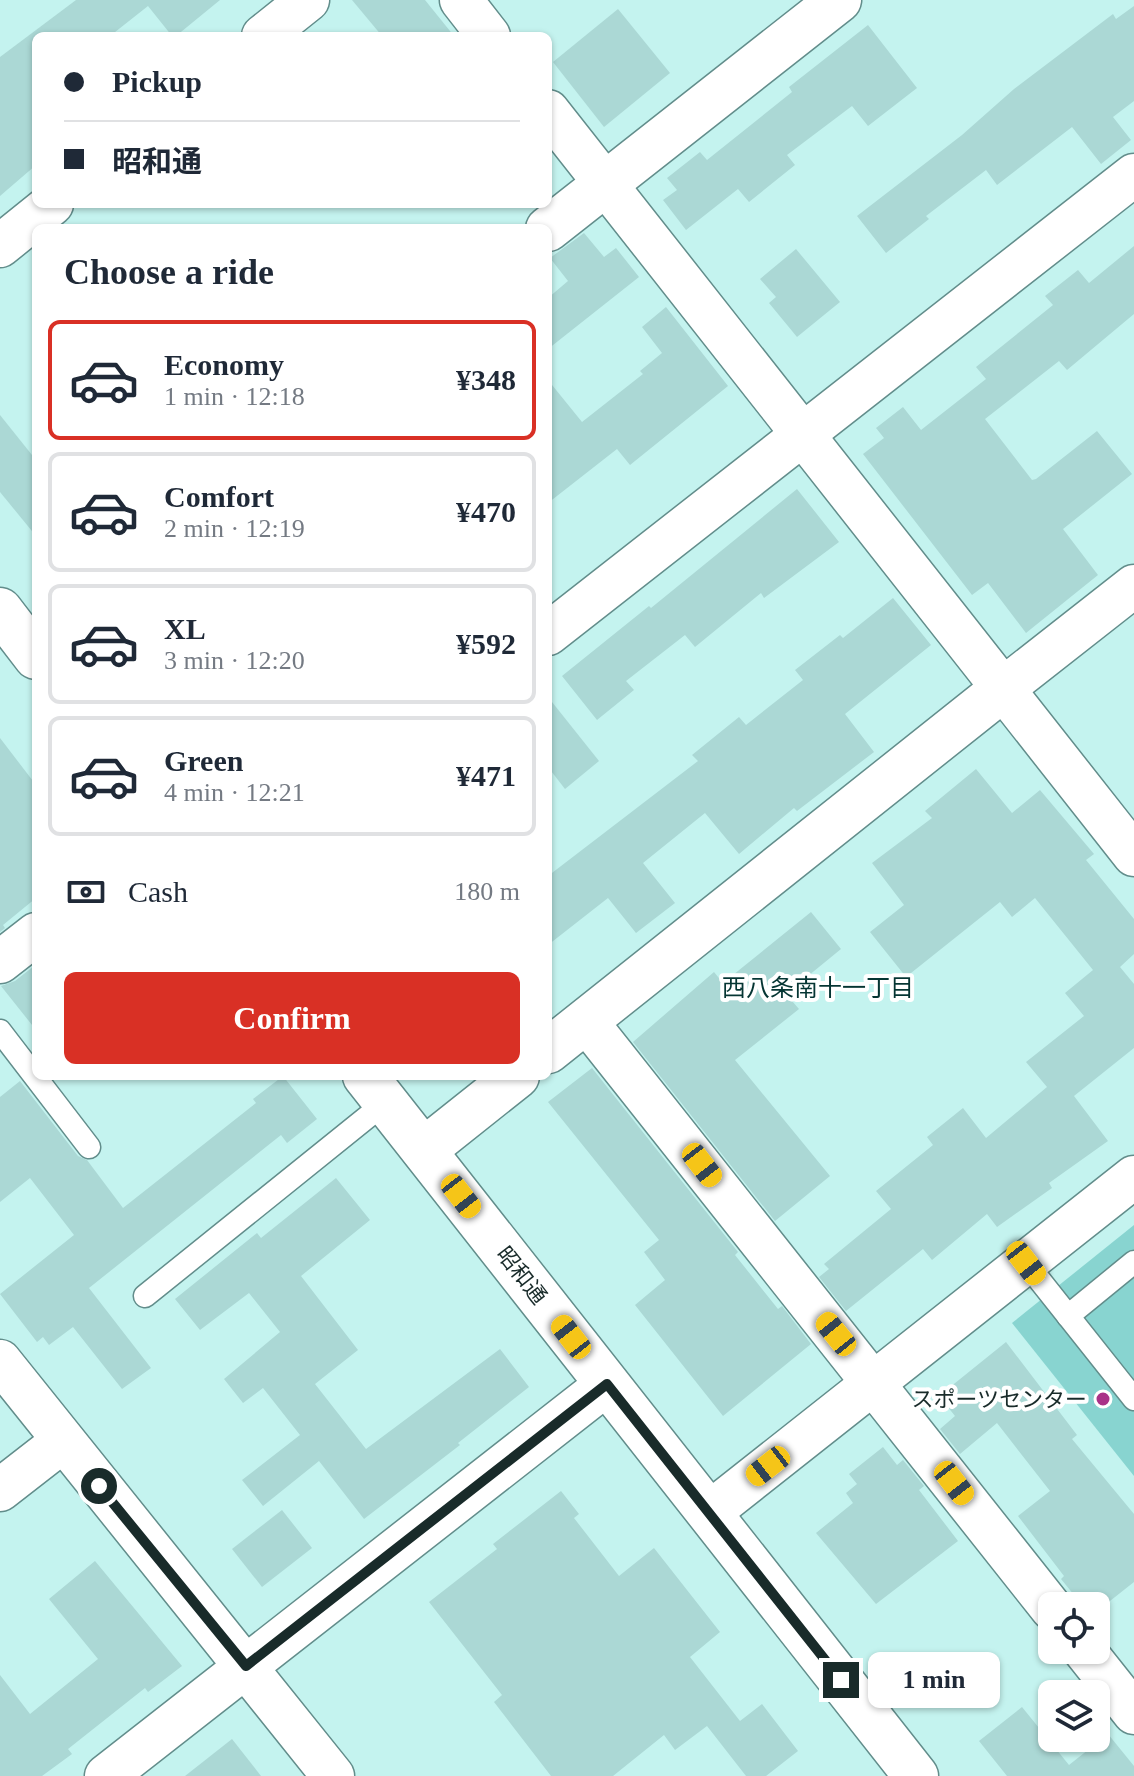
<!DOCTYPE html>
<meta charset="utf-8">
<style>
:root{--surface:#fff;--page:#f6f6f7;--text:#1f2937;--muted:#747a83;--line:#e0e1e3;--accent:#d93025}
body{margin:0;font-family:"Times New Roman","Noto Sans JP",serif;background:var(--page);color:var(--text);height:100vh;display:flex;flex-direction:column;font-size:30px;white-space:nowrap}
*{box-sizing:border-box;margin:0}
p{font-size:26px;color:var(--muted)}
.icon{flex:none;width:44px;height:44px;fill:none;stroke:currentColor;stroke-width:2;stroke-linecap:round;stroke-linejoin:round}
.map{position:relative;flex:1;overflow:hidden}
.details{position:absolute;left:32px;top:224px;width:520px;height:856px;display:flex;flex-direction:column;background:var(--surface);border-radius:12px;box-shadow:0 2px 6px #0004}
.details>*{flex:none}
.top-card{position:absolute;left:32px;top:32px;width:520px;height:176px;border-radius:12px;box-shadow:0 2px 6px #0004;display:grid;align-content:center;height:176px;padding:0 32px;background:var(--surface)}
.tools{position:absolute;left:1038px;top:1592px;display:grid;gap:16px}
.tools a{display:grid;place-items:center;width:72px;height:72px;border-radius:12px;background:var(--surface);box-shadow:0 2px 6px #0004;font-size:40px}
.end{position:absolute;width:36px;height:36px;margin:-18px;border:10px solid #192b2a;background:#fff;box-shadow:0 0 0 4px #fff}
.from{border-radius:50%}
.bubble{position:absolute;height:56px;border-radius:12px;background:var(--surface);box-shadow:0 2px 6px #0004;font-size:26px;font-weight:600;line-height:56px;text-align:center}
.car{position:absolute;width:24px;height:48px;margin:-24px -12px;border-radius:10px;box-shadow:0 0 6px 2px #0007;background:linear-gradient(#f5c518 24%,#345 0 40%,#f5c518 0 76%,#345 0 86%,#f5c518 0)}
.top-card b{display:flex;align-items:center;gap:28px;height:76px;font-size:30px}
.top-card b+b{border-top:2px solid var(--line)}
.top-card i{width:20px;height:20px;background:var(--text)}
ul{padding:0;list-style:none}
li{display:flex;align-items:center;gap:24px;height:120px;margin:0 16px 12px;padding:0 16px;border:4px solid var(--line);border-radius:12px}
li div{flex:1}
li b{display:block;font-size:30px}
li em{font-style:normal;font-weight:600}
li.current{border-color:var(--accent)}
li>.icon{width:72px;height:72px;stroke-width:1.5}
h2{padding:0 32px;font-size:36px;line-height:96px}
.pay{display:flex;align-items:center;gap:20px;height:88px;padding:0 32px;font-size:30px}
.pay p{margin-inline-start:auto}
.button{display:flex;gap:16px;margin-top:auto;padding:16px 32px}
.button a{flex:1;height:92px;border-radius:12px;background:var(--accent);color:#fff;font-size:32px;font-weight:600;line-height:92px;text-align:center}
.map>svg:first-child{display:block}
</style>
<div class="map">
<svg width="1134" height="1776" viewBox="0 0 1134 1776">
<rect width="100%" height="100%" fill="#c4f3ef"/>
<path fill="#88d4d0" d="M1134 1225V1476L1012 1323Z"/>
<g fill="#abd8d5">
<path d="M76 0H220L176 36H172L148 6 110 36H36V165L0 196V57Z"/>
<path d="M352 0H425L454 36H382Z"/>
<path d="M1134 6V101L1113 117 1131 140 1101 164 1072 127 997 185 986 170 926 216 929 219 886 253 857 216 962 135 1014 89 1113 14 1116 19Z"/>
<path d="M618 9 670 73 604 127 553 62Z"/>
<path d="M868 25 917 88 868 126 852 106 787 155 795 165 749 202 738 189 686 230 663 200 677 190 667 178 700 152 707 160 792 92 789 87Z"/>
<path d="M584 233 604 257 616 248 639 277 548 349V298L568 281 550 258Z"/>
<path d="M1134 246V314L1067 370 1059 361 985 419 1032 480 1036 479 1097 431 1132 474 1063 529 1098 575 1026 633 988 583 972 595 863 454 884 438 876 428 903 407 921 430 986 379 976 367 1053 305 1045 296 1078 270 1089 283Z"/>
<path d="M796 249 840 302 797 337 769 303 776 297 760 279Z"/>
<path d="M666 307 728 386 630 465 617 449 548 503V380L582 422 643 374 640 371 662 353 642 327Z"/>
<path d="M0 415 36 460V536L0 492Z"/>
<path d="M797 489 839 542 764 598 761 593 695 647 685 635 626 681 634 690 597 720 562 676 649 606 651 608Z"/>
<path d="M893 598 931 645 845 714 874 752 797 811 794 808 739 854 705 813 643 863 675 903 636 933 608 898 548 945V876L698 761 692 755 739 717 746 725 803 680 795 670 840 635 843 638Z"/>
<path d="M548 697 599 761 565 789 548 767Z"/>
<path d="M0 738 36 785V898L3 925 5 928 0 932Z"/>
<path d="M976 769 1012 813 1040 790 1094 854 1086 860 1134 919V954L1120 967 1134 984V1048L1074 1096 1108 1141 1049 1183 1052 1188 997 1227 987 1214 932 1260 923 1249 846 1311 819 1277 829 1269 824 1264 891 1209 876 1191 933 1145 927 1137 963 1108 986 1138 1047 1087 1026 1062 1084 1016 1065 993 1093 970 1035 898 1012 917 1000 902 906 977 870 932 904 905 872 863 932 818 925 811Z"/>
<path d="M811 912 841 949 786 994 799 1009 735 1060 830 1176 775 1221 633 1042 714 972 723 983Z"/>
<path d="M34 966 36 968V1030L1 986 15 981Z"/>
<path d="M592 1068 738 1252 735 1255 778 1309 782 1306 811 1344 723 1416 635 1305 665 1280 644 1252 659 1240 548 1102Z"/>
<path d="M283 1076 317 1119 287 1143 281 1135 89 1288 151 1368 122 1389 73 1327 49 1345 43 1337 37 1342 0 1294 74 1235 30 1178 0 1202V1097L20 1081 78 1156 87 1160 123 1208 256 1103 253 1099Z"/>
<path d="M336 1178 370 1220 301 1276 358 1350 315 1384 366 1449 500 1349 529 1387 458 1443 460 1445 364 1519 319 1461 263 1506 242 1480 300 1435 263 1388 243 1403 224 1379 280 1332 249 1293 200 1330 175 1299 257 1233 261 1238Z"/>
<path d="M1006 1342 1077 1435 1072 1439 1134 1514V1582L1096 1612V1606H1083L1061 1579 1064 1576 1018 1516 1050 1491 997 1423 960 1454 940 1429 955 1416 939 1396Z"/>
<path d="M883 1447 897 1465 903 1460 924 1486 919 1490 958 1541 876 1604 816 1533 853 1503 846 1493 857 1484 849 1474Z"/>
<path d="M561 1491 579 1514 574 1518 619 1576 654 1548 720 1632 690 1657 740 1721 762 1704 798 1751 766 1776H746L707 1726 675 1750 664 1735 613 1776H551L494 1702 502 1695 429 1602 497 1549 493 1544Z"/>
<path d="M282 1510 312 1548 262 1587 232 1549Z"/>
<path d="M95 1561 182 1666 148 1692 145 1688 68 1749 72 1754 42 1776H0V1675L30 1714 98 1659 49 1599Z"/>
<path d="M1022 1707 1069 1765 1108 1734 1134 1766V1776H1007L979 1741Z"/>
<path d="M232 1739 261 1776H185Z"/>
</g>
<g fill="none" stroke-linecap="round" stroke-linejoin="round">
<g stroke="#628d8b" stroke-width="25">
<g id="lane">
<path d="M0 1031 89 1147"/>
<path d="M1026 1263 1134 1399"/>
<path d="M145 1296 386 1102"/>
<path d="M1068 1316 1134 1262"/>
</g>
</g>
<g stroke="#628d8b" stroke-width="45">
<g id="street">
<path d="M461 0 489 36"/>
<path d="M263 36 308 0"/>
<path d="M548 111 1134 855"/>
<path d="M0 246 52 204"/>
<path d="M548 634 1134 175"/>
<path d="M1004 688 1134 586"/>
<path d="M0 962 36 934"/>
<path d="M586 1021 1052 1609"/>
<path d="M0 1361 333 1776"/>
<path d="M0 1490 63 1441"/>
<path d="M709 1513 1134 1177"/>
<path d="M1084 1650 1134 1713"/>
<path d="M106 1776 607 1384"/>
</g>
</g>
<g stroke="#628d8b" stroke-width="47">
<g id="secondary">
<path d="M548 229 839 0"/>
<path d="M0 610 36 657"/>
<path d="M548 1051 1004 688"/>
<path d="M365 1076 916 1776"/>
<path d="M424 1150 517 1076"/>
</g>
</g>
<use href="#lane" stroke="#fff" stroke-width="22"/>
<use href="#street" stroke="#fff" stroke-width="42"/>
<use href="#secondary" stroke="#fff" stroke-width="44"/>
</g>
<g fill="none" stroke-linecap="round" stroke-linejoin="round">
<path stroke="#192b2a" stroke-width="10" d="M99 1486 246 1666 607 1384 841 1680"/>
</g>
<circle fill="#a93288" stroke="#fff" stroke-width="3" cx="1103" cy="1399" r="8"/>
<g text-anchor="middle" stroke-width="8" stroke-linejoin="round" paint-order="stroke">
<g font-size="22" fill="#192b2a" stroke="#fff">
<text transform="translate(522 1275) rotate(52)" y="8">昭和通</text>
</g>
<g font-size="22" fill="#192b2a" stroke="#fff" text-anchor="end">
<text x="1087" y="1407">スポーツセンター</text>
</g>
<g font-size="24" fill="#053533" stroke="#fff">
<text x="818" y="996">西八条南十一丁目</text>
</g>
</g>
</svg>
<div class="tools">
<a><svg class="icon" aria-label="locate" viewBox="0 0 24 24"><circle cx="12" cy="12" r="6"/><path d="M12 2v4M12 18v4M2 12h4M18 12h4"/></svg></a>
<a><svg class="icon" aria-label="layers" viewBox="0 0 24 24"><path d="M12 4l9 5-9 5-9-5zM3 14l9 5 9-5"/></svg></a>
</div>
<i class="end from" style="left:99px;top:1486px"></i>
<i class="end" style="left:841px;top:1680px"></i>
<div class="bubble" style="left:868px;top:1652px;width:132px">1 min</div>
<i class="car" style="left:702px;top:1165px;rotate:142deg"></i>
<i class="car" style="left:461px;top:1196px;rotate:142deg"></i>
<i class="car" style="left:1026px;top:1263px;rotate:142deg"></i>
<i class="car" style="left:836px;top:1334px;rotate:321deg"></i>
<i class="car" style="left:571px;top:1337px;rotate:322deg"></i>
<i class="car" style="left:768px;top:1466px;rotate:232deg"></i>
<i class="car" style="left:954px;top:1483px;rotate:142deg"></i>
<div class="top-card">
<b><i class="from"></i>Pickup</b>
<b><i></i>昭和通</b>
</div>
<section class="details">
<h2>Choose a ride</h2>
<ul>
<li class="current"><svg class="icon" aria-label="car" viewBox="0 0 24 24"><path d="M5 17H2v-5l4-1 3-4h7l3 4 3 1v5h-3M9 17h6M6 11h13"/><circle cx="7" cy="17" r="2"/><circle cx="17" cy="17" r="2"/></svg><div><b>Economy</b><p>1 min · 12:18</p></div><em>¥348</em></li>
<li><svg class="icon" aria-label="car" viewBox="0 0 24 24"><path d="M5 17H2v-5l4-1 3-4h7l3 4 3 1v5h-3M9 17h6M6 11h13"/><circle cx="7" cy="17" r="2"/><circle cx="17" cy="17" r="2"/></svg><div><b>Comfort</b><p>2 min · 12:19</p></div><em>¥470</em></li>
<li><svg class="icon" aria-label="car" viewBox="0 0 24 24"><path d="M5 17H2v-5l4-1 3-4h7l3 4 3 1v5h-3M9 17h6M6 11h13"/><circle cx="7" cy="17" r="2"/><circle cx="17" cy="17" r="2"/></svg><div><b>XL</b><p>3 min · 12:20</p></div><em>¥592</em></li>
<li><svg class="icon" aria-label="car" viewBox="0 0 24 24"><path d="M5 17H2v-5l4-1 3-4h7l3 4 3 1v5h-3M9 17h6M6 11h13"/><circle cx="7" cy="17" r="2"/><circle cx="17" cy="17" r="2"/></svg><div><b>Green</b><p>4 min · 12:21</p></div><em>¥471</em></li>
</ul>
<div class="pay"><svg class="icon" aria-label="cash" viewBox="0 0 24 24"><path d="M3 7h18v10H3z"/><circle cx="12" cy="12" r="2"/></svg>Cash<p>180 m</p></div>
<div class="button"><a>Confirm</a></div>
</section>
</div>
